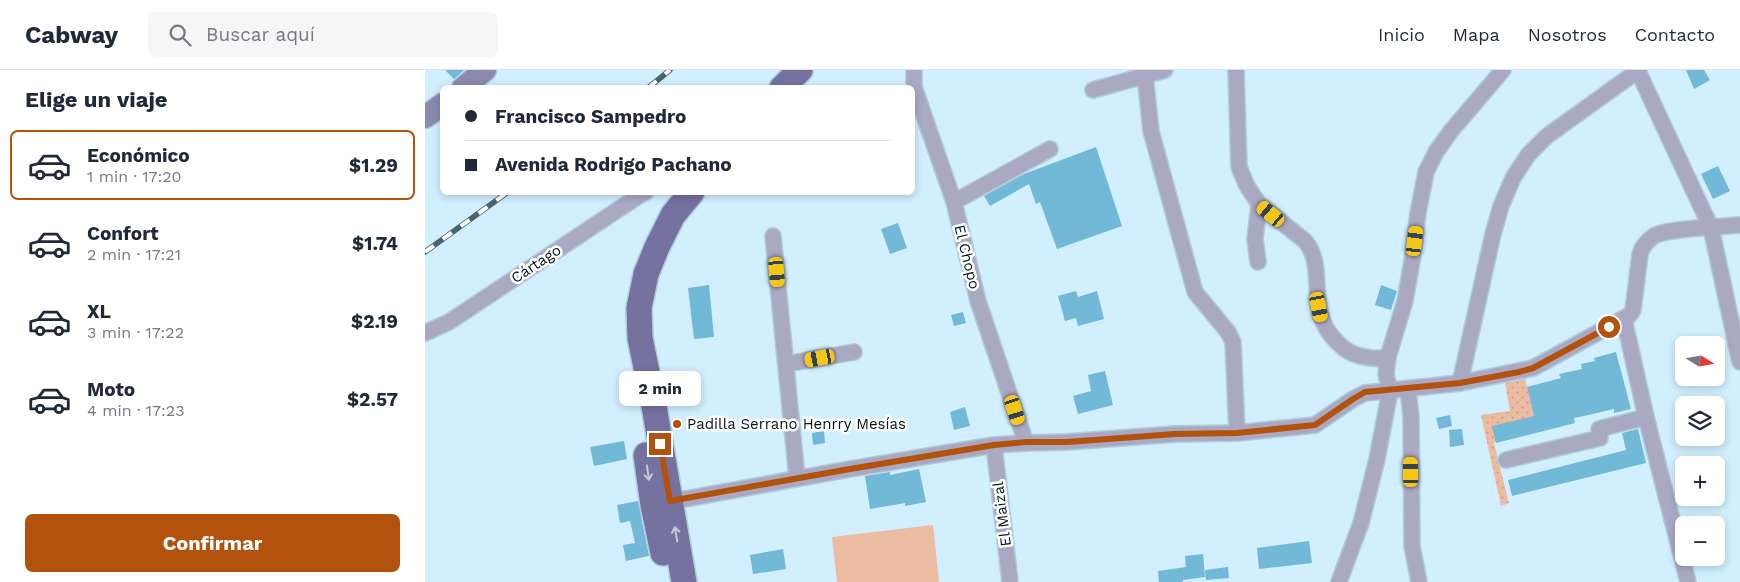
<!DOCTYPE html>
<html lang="es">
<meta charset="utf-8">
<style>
:root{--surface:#fff;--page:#f6f6f7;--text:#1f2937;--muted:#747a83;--line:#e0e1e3;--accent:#b2520c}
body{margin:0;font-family:"Work Sans",sans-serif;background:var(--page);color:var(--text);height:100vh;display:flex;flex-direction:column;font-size:19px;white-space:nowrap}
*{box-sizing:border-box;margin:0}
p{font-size:16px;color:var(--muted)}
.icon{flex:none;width:28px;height:28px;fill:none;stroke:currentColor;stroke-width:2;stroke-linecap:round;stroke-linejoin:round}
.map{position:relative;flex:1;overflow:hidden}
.side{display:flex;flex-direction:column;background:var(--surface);width:425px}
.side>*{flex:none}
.banner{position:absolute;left:15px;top:15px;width:475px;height:110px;border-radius:8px;box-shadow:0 2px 8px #0003;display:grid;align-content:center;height:110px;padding:0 25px;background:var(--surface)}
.needle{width:32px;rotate:101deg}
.controls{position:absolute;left:1250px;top:266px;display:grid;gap:10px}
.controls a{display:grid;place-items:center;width:50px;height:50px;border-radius:8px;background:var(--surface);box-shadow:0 2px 8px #0003;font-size:25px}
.end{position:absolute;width:22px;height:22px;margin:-11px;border:6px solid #b2520c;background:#fff;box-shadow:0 0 0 2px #fff}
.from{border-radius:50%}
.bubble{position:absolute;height:35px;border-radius:8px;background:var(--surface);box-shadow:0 2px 8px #0003;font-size:16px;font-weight:700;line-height:35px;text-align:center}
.car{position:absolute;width:15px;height:30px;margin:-15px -8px;border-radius:6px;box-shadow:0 0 4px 1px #0007;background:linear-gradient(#f5c518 24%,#345 0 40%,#f5c518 0 76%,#345 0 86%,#f5c518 0)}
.banner b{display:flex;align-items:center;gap:18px;height:48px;font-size:19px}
.banner b+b{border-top:1px solid var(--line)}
.banner i{width:12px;height:12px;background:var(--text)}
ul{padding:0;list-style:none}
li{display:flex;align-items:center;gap:15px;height:70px;margin:0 10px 8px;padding:0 15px;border:2px solid transparent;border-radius:8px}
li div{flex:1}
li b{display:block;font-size:19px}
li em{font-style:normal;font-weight:700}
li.active{border-color:var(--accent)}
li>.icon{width:45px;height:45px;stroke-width:1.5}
h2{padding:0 25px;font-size:22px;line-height:60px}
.cta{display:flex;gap:10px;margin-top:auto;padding:10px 25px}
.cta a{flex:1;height:58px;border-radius:8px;background:var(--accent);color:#fff;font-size:20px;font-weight:700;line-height:58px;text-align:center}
header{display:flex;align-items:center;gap:30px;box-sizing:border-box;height:70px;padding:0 25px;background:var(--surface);border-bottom:1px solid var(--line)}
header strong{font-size:24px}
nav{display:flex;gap:28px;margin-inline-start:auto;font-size:18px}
.search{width:350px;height:45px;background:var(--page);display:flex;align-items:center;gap:12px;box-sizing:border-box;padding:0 18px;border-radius:8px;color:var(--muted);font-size:19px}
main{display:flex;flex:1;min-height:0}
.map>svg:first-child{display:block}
</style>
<header>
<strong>Cabway</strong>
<div class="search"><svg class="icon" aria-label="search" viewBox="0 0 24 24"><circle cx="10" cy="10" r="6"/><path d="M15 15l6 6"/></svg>Buscar aquí</div>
<nav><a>Inicio</a><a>Mapa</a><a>Nosotros</a><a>Contacto</a></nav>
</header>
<main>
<section class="side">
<h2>Elige un viaje</h2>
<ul>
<li class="active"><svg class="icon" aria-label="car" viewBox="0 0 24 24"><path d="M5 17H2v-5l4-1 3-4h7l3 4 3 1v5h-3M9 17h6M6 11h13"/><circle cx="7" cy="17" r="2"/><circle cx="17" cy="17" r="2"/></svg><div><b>Económico</b><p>1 min · 17:20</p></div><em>$1.29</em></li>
<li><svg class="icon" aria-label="car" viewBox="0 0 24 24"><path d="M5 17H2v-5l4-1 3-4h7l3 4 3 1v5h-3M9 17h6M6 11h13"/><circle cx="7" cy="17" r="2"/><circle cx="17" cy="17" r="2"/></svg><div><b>Confort</b><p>2 min · 17:21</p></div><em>$1.74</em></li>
<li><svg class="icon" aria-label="car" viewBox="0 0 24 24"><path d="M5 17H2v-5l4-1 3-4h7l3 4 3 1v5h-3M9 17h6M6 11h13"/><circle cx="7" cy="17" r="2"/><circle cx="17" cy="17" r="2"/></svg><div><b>XL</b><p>3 min · 17:22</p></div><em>$2.19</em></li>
<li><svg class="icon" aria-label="car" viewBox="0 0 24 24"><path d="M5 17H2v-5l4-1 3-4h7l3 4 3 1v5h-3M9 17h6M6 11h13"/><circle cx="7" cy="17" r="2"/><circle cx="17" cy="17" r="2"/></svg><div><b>Moto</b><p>4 min · 17:23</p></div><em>$2.57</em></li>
</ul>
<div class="cta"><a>Confirmar</a></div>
</section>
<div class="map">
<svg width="1315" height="512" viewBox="0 0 1315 512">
<defs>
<pattern id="grass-dots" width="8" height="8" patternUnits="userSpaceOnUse" patternTransform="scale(1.25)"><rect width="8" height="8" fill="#ebbba2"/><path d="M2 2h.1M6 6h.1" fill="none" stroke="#c8a08b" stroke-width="1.8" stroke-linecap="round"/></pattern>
</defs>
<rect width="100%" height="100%" fill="#d1effe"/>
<path fill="url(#grass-dots)" d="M1100 309 1109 346 1069 373 1084 433 1076 436 1056 345 1085 341 1080 313Z"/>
<path fill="#ebbba2" d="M508 455 514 512H412L407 467Z"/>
<g fill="#72b8d7">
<path d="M20 0H39L29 9Z"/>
<path d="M1261 0H1279L1285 10 1269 19Z"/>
<path d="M671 77 697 156 632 179 615 132 611 134 604 114 565 136 559 126 599 104Z"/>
<path d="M1293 96 1305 121 1288 129 1276 104Z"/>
<path d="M473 153 482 178 465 184 456 159Z"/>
<path d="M284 215 289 267 269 269 263 218Z"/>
<path d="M956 215 972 221 966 240 950 235Z"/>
<path d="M651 221 653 227 672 221 679 249 653 256 651 248 640 251 633 226Z"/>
<path d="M538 242 541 253 529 256 526 245Z"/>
<path d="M1191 282 1206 339 1189 343V339L1159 346 1149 348 1150 353 1071 373 1067 356 1109 346 1102 317 1136 308 1134 304 1157 299 1156 294 1170 291 1169 288Z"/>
<path d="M680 301 688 335 653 344 648 326 666 321 663 305Z"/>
<path d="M540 337 545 356 529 360 525 342Z"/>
<path d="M1025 345 1027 356 1014 359 1011 348Z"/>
<path d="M1037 359 1039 375 1025 377 1024 360Z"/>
<path d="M1213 359 1221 393 1087 426 1083 410 1201 380 1197 363Z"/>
<path d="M399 361 400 373 388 375 387 363Z"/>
<path d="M199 371 202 389 169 396 165 377Z"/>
<path d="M494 399 501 432 480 436V433L445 439 440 406 465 402V405Z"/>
<path d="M213 431 224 486 201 491 198 475 210 473 205 451 195 453 192 435Z"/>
<path d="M884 471 887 493 834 499 832 478Z"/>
<path d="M358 479 361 499 328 504 325 485Z"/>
<path d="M778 484 780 507 758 510V512H734L733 501 761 497 760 486Z"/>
<path d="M803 497 804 508 781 510 780 500Z"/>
</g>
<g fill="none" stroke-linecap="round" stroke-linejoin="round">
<g stroke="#b0ccda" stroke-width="18">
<g id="street">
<path d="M489 0V17L529 132 553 231 601 373"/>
<path d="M811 0 814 97 822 116 834 134 880 171C903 198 879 239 911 271 917 277 921 281 929 284 941 288 951 290 963 287"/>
<path d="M1213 1 1286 158 1315 292"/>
<path d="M720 5 726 61 770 222 803 262 808 272 812 363"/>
<path d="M668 20 740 0"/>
<path d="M529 132 625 79"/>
<path d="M348 166 372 408"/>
<path d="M833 192 830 169 834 134"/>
<path d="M1199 249 1221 347 1263 512"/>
<path d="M0 263 24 252 215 125 221 122"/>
<path d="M361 294 429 282"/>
<path d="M1035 313 1068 164 1076 136 1088 108 1103 85 1122 66 1214 0"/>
<path d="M983 319 986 347 987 476 994 512"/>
<path d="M569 375 585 512"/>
<path d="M1081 390 1175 368 1174 359 1221 347"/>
<path d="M238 433 425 399 569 375 601 373 642 372 750 364 812 363 890 355 928 329 940 323 1035 313 1108 298 1205 245 1208 240 1215 184C1217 177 1223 170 1229 166 1242 158 1297 157 1315 155"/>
<path d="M914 512 936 453 952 389 965 321 961 304 963 287 980 231 988 185 993 143 1001 102 1011 82 1026 61 1078 0"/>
</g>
</g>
<g stroke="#b0ccda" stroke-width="25">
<g id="secondary">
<path d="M38 18 60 0"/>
<path d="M0 47 18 34"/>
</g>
</g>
<g stroke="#b0ccda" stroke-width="28">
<g id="primary">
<path d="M357 18 375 0"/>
<path d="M221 385 228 435 238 483"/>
<path d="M259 512 229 336 215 268 214 238 221 204 232 177 248 145 267 122"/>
</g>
</g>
<use href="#street" stroke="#aaa9c3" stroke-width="15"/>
<use href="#secondary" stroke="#8c89af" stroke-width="22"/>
<use href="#primary" stroke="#7672a0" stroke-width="25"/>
<g stroke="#4b626f" stroke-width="5.5">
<g id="rail">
<path d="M223 18 245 0"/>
<path d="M0 182 83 122"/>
</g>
</g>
<use href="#rail" stroke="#fff" stroke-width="4" stroke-dasharray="11" stroke-linecap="butt"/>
</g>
<defs><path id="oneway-shaft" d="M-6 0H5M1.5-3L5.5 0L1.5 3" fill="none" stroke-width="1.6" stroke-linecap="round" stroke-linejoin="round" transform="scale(1.25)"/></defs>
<g stroke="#c8c7d9">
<use href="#oneway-shaft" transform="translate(223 403) rotate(82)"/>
<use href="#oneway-shaft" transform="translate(251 464) rotate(-100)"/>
</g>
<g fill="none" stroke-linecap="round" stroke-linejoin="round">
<path stroke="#b2520c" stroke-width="6" d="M235 374 245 431 425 399 569 375 601 372H642L750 364 812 363 890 355 928 329 940 322 1035 313 1094 302 1108 298 1184 257"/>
</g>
<circle fill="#b2520c" stroke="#fff" stroke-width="2" cx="252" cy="354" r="5"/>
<g text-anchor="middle" stroke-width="5" stroke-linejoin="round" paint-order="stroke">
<g font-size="15" fill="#00141f" stroke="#fff">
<text transform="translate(542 187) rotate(76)" y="5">El Chopo</text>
<text transform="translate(111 194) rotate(-34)" y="5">Cártago</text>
<text transform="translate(577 444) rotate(-97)" y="5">El Maizal</text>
</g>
<g font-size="15" fill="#00141f" stroke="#fff" text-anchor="start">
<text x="262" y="359">Padilla Serrano Henrry Mesías</text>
</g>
</g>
</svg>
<div class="controls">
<a><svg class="needle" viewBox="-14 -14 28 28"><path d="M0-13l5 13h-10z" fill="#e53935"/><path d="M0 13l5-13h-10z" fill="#747a83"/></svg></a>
<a><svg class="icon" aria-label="layers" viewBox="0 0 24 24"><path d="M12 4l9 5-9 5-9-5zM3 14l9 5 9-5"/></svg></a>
<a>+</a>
<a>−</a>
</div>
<i class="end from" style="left:1184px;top:257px"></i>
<i class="end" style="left:235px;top:374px"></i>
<div class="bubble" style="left:194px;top:301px;width:82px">2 min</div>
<i class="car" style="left:846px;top:144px;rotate:310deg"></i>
<i class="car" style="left:990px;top:171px;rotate:7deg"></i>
<i class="car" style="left:352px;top:202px;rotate:175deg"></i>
<i class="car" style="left:894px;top:237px;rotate:169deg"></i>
<i class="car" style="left:395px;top:288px;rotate:260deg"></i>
<i class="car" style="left:590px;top:340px;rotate:162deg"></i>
<i class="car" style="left:986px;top:402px;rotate:359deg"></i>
<div class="banner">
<b><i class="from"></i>Francisco Sampedro</b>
<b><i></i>Avenida Rodrigo Pachano</b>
</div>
</div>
</main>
